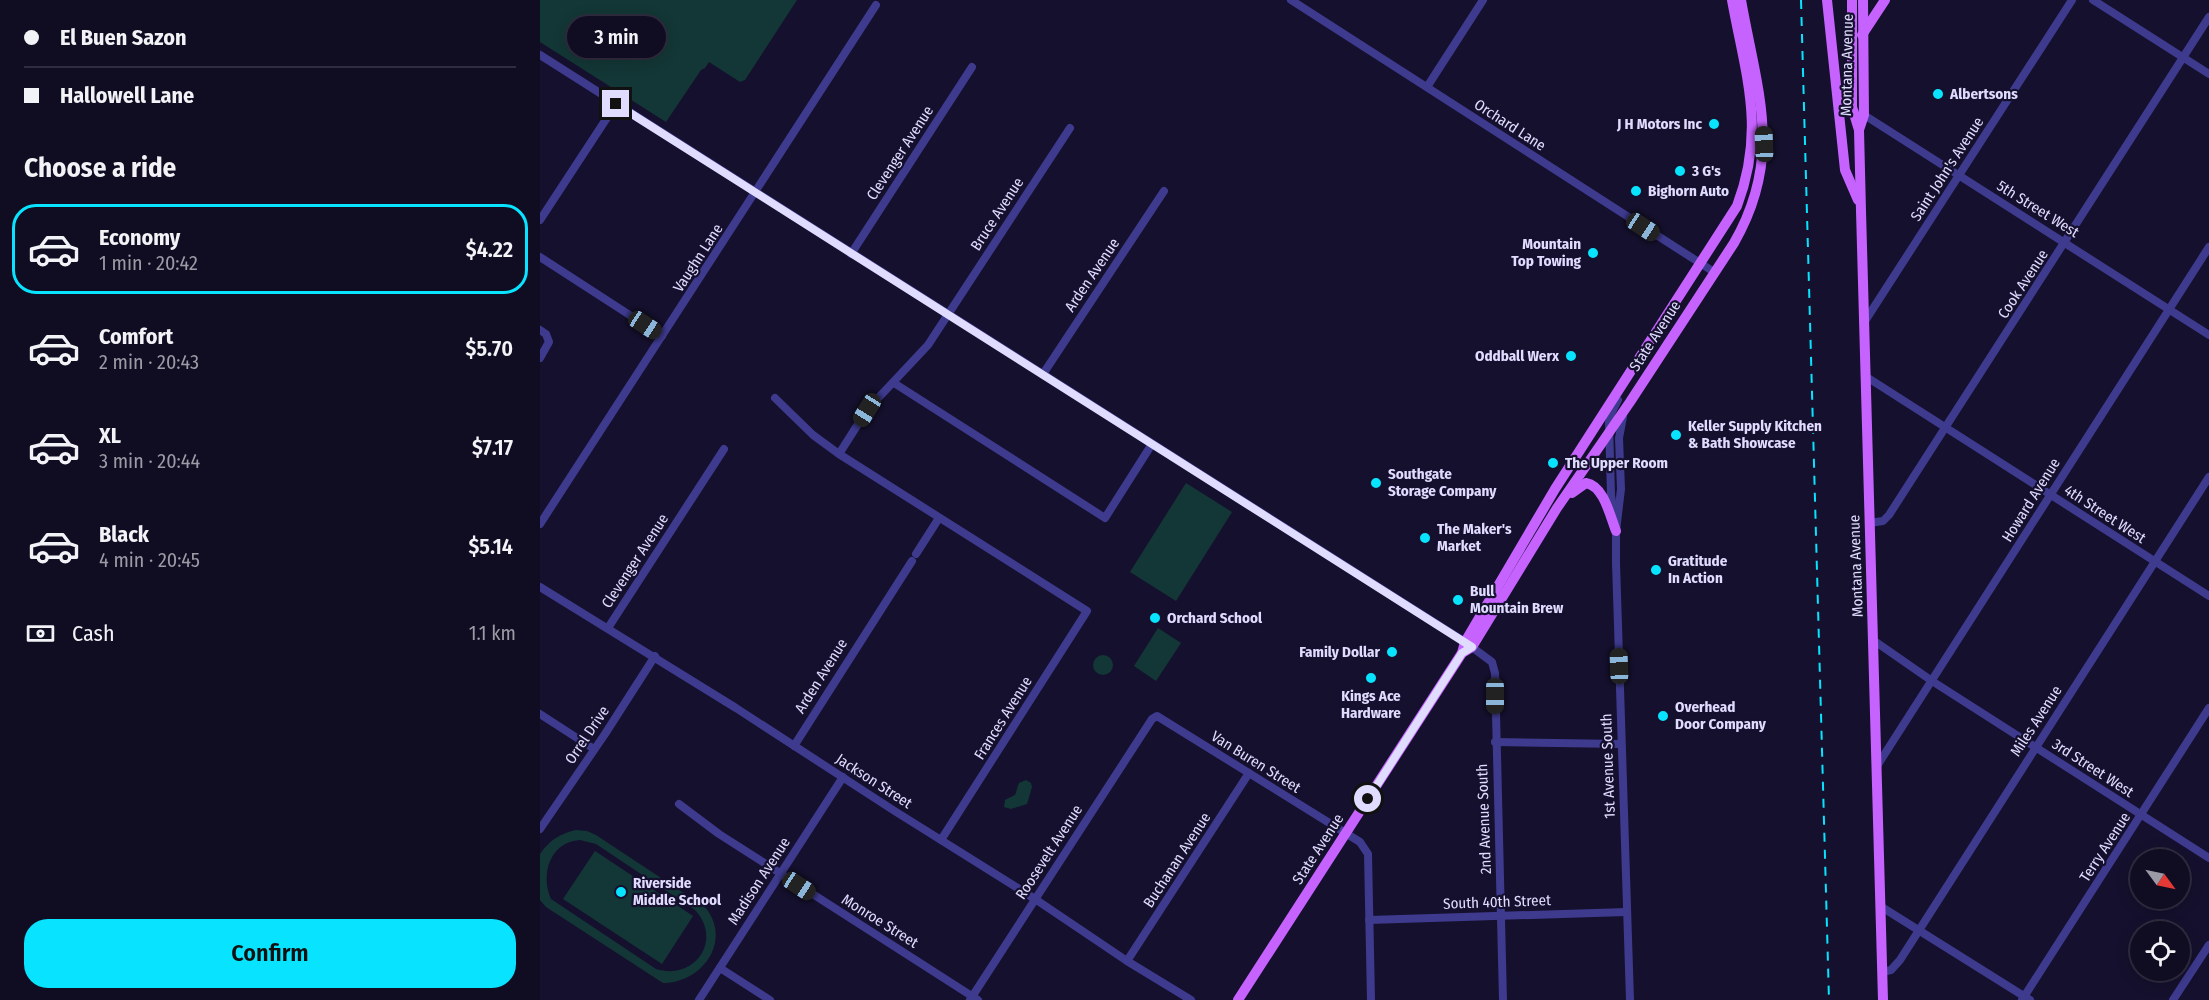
<!DOCTYPE html>
<meta charset="utf-8">
<style>
:root{--surface:#100c22;--page:#19152a;--text:#f1f3f6;--muted:#9c9ba5;--line:#302c40;--accent:#08e4ff}
body{margin:0;font-family:"Fira Sans Condensed",sans-serif;background:var(--page);color:var(--text);height:100vh;display:flex;flex-direction:column;font-size:22px;white-space:nowrap}
*{box-sizing:border-box;margin:0}
p{font-size:20px;color:var(--muted)}
.icon{flex:none;width:33px;height:33px;fill:none;stroke:currentColor;stroke-width:2;stroke-linecap:round;stroke-linejoin:round}
.map{position:relative;flex:1;overflow:hidden}
.side{display:flex;flex-direction:column;background:var(--surface);width:540px}
.side>*{flex:none}
.top-card{display:grid;align-content:center;height:132px;padding:0 24px;background:var(--surface)}
.needle{width:39px;rotate:123deg}
.buttons{position:absolute;left:1590px;top:849px;display:grid;gap:12px}
.buttons a{display:grid;place-items:center;width:60px;height:60px;border-radius:50%;background:var(--surface);box-shadow:0 3px 15px #0003,0 0 0 2px var(--line);font-size:30px}
.end{position:absolute;width:27px;height:27px;margin:-14px;border:8px solid #e0dcff;background:#111;box-shadow:0 0 0 3px #111}
.from{border-radius:50%}
.bubble{position:absolute;height:42px;border-radius:21px;background:var(--surface);box-shadow:0 3px 15px #0003,0 0 0 2px var(--line);font-size:20px;font-weight:600;line-height:42px;text-align:center}
.car{position:absolute;width:18px;height:36px;margin:-18px -9px;border-radius:8px;box-shadow:0 0 4px 2px #0007;background:linear-gradient(#222 24%,#8ab4d8 0 40%,#222 0 76%,#8ab4d8 0 86%,#222 0)}
.top-card b{display:flex;align-items:center;gap:21px;height:57px;font-size:22px}
.top-card b+b{border-top:2px solid var(--line)}
.top-card i{width:15px;height:15px;background:var(--text)}
ul{padding:0;list-style:none}
li{display:flex;align-items:center;gap:18px;height:90px;margin:0 12px 9px;padding:0 12px;border:3px solid transparent;border-radius:24px}
li div{flex:1}
li b{display:block;font-size:22px}
li em{font-style:normal;font-weight:600}
li.active{border-color:var(--accent)}
li>.icon{width:54px;height:54px;stroke-width:1.5}
h2{padding:0 24px;font-size:27px;line-height:72px}
.pay{display:flex;align-items:center;gap:15px;height:66px;padding:0 24px;font-size:22px}
.pay p{margin-inline-start:auto}
.cta{display:flex;gap:12px;margin-top:auto;padding:12px 24px}
.cta a{flex:1;height:69px;border-radius:24px;background:var(--accent);color:#111;font-size:24px;font-weight:600;line-height:69px;text-align:center}
main{display:flex;flex:1;min-height:0}
.map>svg:first-child{display:block}
</style>
<main>
<section class="side">
<div class="top-card">
<b><i class="from"></i>El Buen Sazon</b>
<b><i></i>Hallowell Lane</b>
</div>
<h2>Choose a ride</h2>
<ul>
<li class="active"><svg class="icon" aria-label="car" viewBox="0 0 24 24"><path d="M5 17H2v-5l4-1 3-4h7l3 4 3 1v5h-3M9 17h6M6 11h13"/><circle cx="7" cy="17" r="2"/><circle cx="17" cy="17" r="2"/></svg><div><b>Economy</b><p>1 min · 20:42</p></div><em>$4.22</em></li>
<li><svg class="icon" aria-label="car" viewBox="0 0 24 24"><path d="M5 17H2v-5l4-1 3-4h7l3 4 3 1v5h-3M9 17h6M6 11h13"/><circle cx="7" cy="17" r="2"/><circle cx="17" cy="17" r="2"/></svg><div><b>Comfort</b><p>2 min · 20:43</p></div><em>$5.70</em></li>
<li><svg class="icon" aria-label="car" viewBox="0 0 24 24"><path d="M5 17H2v-5l4-1 3-4h7l3 4 3 1v5h-3M9 17h6M6 11h13"/><circle cx="7" cy="17" r="2"/><circle cx="17" cy="17" r="2"/></svg><div><b>XL</b><p>3 min · 20:44</p></div><em>$7.17</em></li>
<li><svg class="icon" aria-label="car" viewBox="0 0 24 24"><path d="M5 17H2v-5l4-1 3-4h7l3 4 3 1v5h-3M9 17h6M6 11h13"/><circle cx="7" cy="17" r="2"/><circle cx="17" cy="17" r="2"/></svg><div><b>Black</b><p>4 min · 20:45</p></div><em>$5.14</em></li>
</ul>
<div class="pay"><svg class="icon" aria-label="cash" viewBox="0 0 24 24"><path d="M3 7h18v10H3z"/><circle cx="12" cy="12" r="2"/></svg>Cash<p>1.1 km</p></div>
<div class="cta"><a>Confirm</a></div>
</section>
<div class="map">
<svg width="1669" height="1000" viewBox="0 0 1669 1000">
<rect width="100%" height="100%" fill="#15102d"/>
<g fill="#133736" fill-rule="evenodd">
<path d="M0 0H257L205 80 200 82 169 62 165 68 161 70 126 122 0 42Z"/>
<path d="M646 483 692 512 636 601 590 572Z"/>
<path d="M618 628 641 643 616 681 594 666Z"/>
<circle cx="563" cy="665" r="10"/>
<path d="M486 780 491 783 492 787 487 804 471 809 464 807 465 800C480 792 473 798 479 783Z"/>
<path d="M36 830 47 831 56 835 165 907C193 941 162 983 123 983L6 907 0 900V854C10 840 19 834 36 830ZM40 840 56 844 155 910C183 940 155 981 116 969L11 899C0 874 10 842 40 840Z"/>
<path d="M55 851 153 916 122 964 23 899Z"/>
</g>
<g fill="none" stroke-linecap="round" stroke-linejoin="round">
<g stroke="#3e3a8e" stroke-width="8">
<path d="M751 0 1174 272"/>
<path d="M1553 0 1669 74"/>
<path d="M0 55 925 642 952 662 955 673 963 1000"/>
<path d="M887 87 943 0"/>
<path d="M1321 113 1669 335"/>
<path d="M0 220 76 104"/>
<path d="M311 254 432 67"/>
<path d="M0 257 122 336"/>
<path d="M1325 321 1532 0"/>
<path d="M0 330 6 334 9 342 0 358"/>
<path d="M503 374 624 191"/>
<path d="M1325 376 1669 596"/>
<path d="M354 383 565 518 612 444"/>
<path d="M235 398 273 435 299 454 547 611 401 840"/>
<path d="M1083 417 1079 438 1081 489 1076 531V563L1090 1000"/>
<path d="M299 454 327 410 388 345 530 128"/>
<path d="M1074 514 1071 495 1069 422 1072 412 1078 400"/>
<path d="M1329 523 1343 521 1349 515 1669 17"/>
<path d="M0 524 336 5"/>
<path d="M376 554 399 518"/>
<path d="M0 587 196 708 353 810 495 899 587 961 651 1000"/>
<path d="M68 628 184 449"/>
<path d="M1333 640 1392 681 1669 858"/>
<path d="M0 714 54 749"/>
<path d="M955 742 1081 744"/>
<path d="M254 746 372 561"/>
<path d="M1337 766 1669 247"/>
<path d="M139 804 179 834 438 1000"/>
<path d="M0 829 65 734 115 656"/>
<path d="M1340 906 1490 1000"/>
<path d="M829 920 1086 912"/>
<path d="M587 961 709 773"/>
<path d="M180 968 230 1000"/>
<path d="M1342 972 1351 970 1360 960 1669 477"/>
<path d="M159 1000 303 777"/>
<path d="M430 1000 612 719 617 716 820 842 828 854 831 1000"/>
<path d="M1482 1000 1669 708"/>
<path d="M1633 1000 1669 945"/>
</g>
<g stroke="#c663ff" stroke-width="10">
<path d="M1287 0 1305 170 1318 200"/>
<path d="M1312 0V107L1319 130 1321 211 1343 1000"/>
<path d="M1322 35 1345 0"/>
<path d="M1319 130 1324 115 1323 0"/>
<path d="M1032 493 1046 483C1064 486 1070 516 1076 531"/>
<path d="M922 653 932 647 1017 508 1090 402 1194 243C1244 156 1217 91 1201 0"/>
<path d="M698 1000 922 653 925 642 1015 489 1197 206C1226 129 1206 77 1192 0"/>
</g>
<path stroke="#08e4ff" stroke-width="2" stroke-dasharray="9 8" stroke-linecap="butt" d="M1261 0 1289 1000"/>
</g>
<g fill="none" stroke-linecap="round" stroke-linejoin="round">
<path stroke="#e0dcff" stroke-width="8" d="M76 104 932 647 922 653 828 799"/>
</g>
<g fill="#08e4ff" stroke="#15102d" stroke-width="2">
<circle cx="1398" cy="94" r="6"/>
<circle cx="1174" cy="124" r="6"/>
<circle cx="1140" cy="171" r="6"/>
<circle cx="1096" cy="191" r="6"/>
<circle cx="1053" cy="253" r="6"/>
<circle cx="1031" cy="356" r="6"/>
<circle cx="1136" cy="435" r="6"/>
<circle cx="1013" cy="463" r="6"/>
<circle cx="836" cy="483" r="6"/>
<circle cx="885" cy="538" r="6"/>
<circle cx="1116" cy="570" r="6"/>
<circle cx="918" cy="600" r="6"/>
<circle cx="615" cy="618" r="6"/>
<circle cx="852" cy="652" r="6"/>
<circle cx="831" cy="678" r="6"/>
<circle cx="1123" cy="716" r="6"/>
<circle cx="81" cy="892" r="6"/>
</g>
<g text-anchor="middle" stroke-width="4.5" stroke-linejoin="round" paint-order="stroke">
<g font-size="15" fill="#e0dcff" stroke="#15102d">
<text transform="translate(1307 65) rotate(-89)" y="5">Montana Avenue</text>
<text transform="translate(970 125) rotate(33)" y="5">Orchard Lane</text>
<text transform="translate(360 153) rotate(-57)" y="5">Clevenger Avenue</text>
<text transform="translate(1407 169) rotate(-57)" y="5">Saint John's Avenue</text>
<text transform="translate(1498 209) rotate(32)" y="5">5th Street West</text>
<text transform="translate(457 214) rotate(-57)" y="5">Bruce Avenue</text>
<text transform="translate(158 258) rotate(-57)" y="5">Vaughn Lane</text>
<text transform="translate(552 275) rotate(-56)" y="5">Arden Avenue</text>
<text transform="translate(1483 284) rotate(-57)" y="5">Cook Avenue</text>
<text transform="translate(1115 336) rotate(-57)" y="5">State Avenue</text>
<text transform="translate(1491 500) rotate(-58)" y="5">Howard Avenue</text>
<text transform="translate(1565 514) rotate(33)" y="5">4th Street West</text>
<text transform="translate(95 561) rotate(-57)" y="5">Clevenger Avenue</text>
<text transform="translate(1316 566) rotate(-92)" y="5">Montana Avenue</text>
<text transform="translate(281 676) rotate(-58)" y="5">Arden Avenue</text>
<text transform="translate(463 718) rotate(-58)" y="5">Frances Avenue</text>
<text transform="translate(1496 721) rotate(-57)" y="5">Miles Avenue</text>
<text transform="translate(47 735) rotate(-56)" y="5">Orrel Drive</text>
<text transform="translate(716 762) rotate(32)" y="5">Van Buren Street</text>
<text transform="translate(1068 766) rotate(-92)" y="5">1st Avenue South</text>
<text transform="translate(1553 768) rotate(33)" y="5">3rd Street West</text>
<text transform="translate(334 781) rotate(33)" y="5">Jackson Street</text>
<text transform="translate(944 819) rotate(-92)" y="5">2nd Avenue South</text>
<text transform="translate(1565 847) rotate(-57)" y="5">Terry Avenue</text>
<text transform="translate(778 849) rotate(-57)" y="5">State Avenue</text>
<text transform="translate(509 852) rotate(-57)" y="5">Roosevelt Avenue</text>
<text transform="translate(637 860) rotate(-57)" y="5">Buchanan Avenue</text>
<text transform="translate(219 881) rotate(-57)" y="5">Madison Avenue</text>
<text transform="translate(957 902) rotate(-2)" y="5">South 40th Street</text>
<text transform="translate(340 921) rotate(32)" y="5">Monroe Street</text>
</g>
<g font-size="15" font-weight="bold" fill="#e0dcff" stroke="#15102d" text-anchor="start">
<text x="1410" y="99">Albertsons</text>
<text x="1162" y="129" text-anchor="end">J H Motors Inc</text>
<text x="1152" y="176">3 G's</text>
<text x="1108" y="196">Bighorn Auto</text>
<text x="1041" y="249" text-anchor="end">Mountain<tspan x="1041" dy="17">Top Towing</tspan></text>
<text x="1019" y="361" text-anchor="end">Oddball Werx</text>
<text x="1148" y="431">Keller Supply Kitchen<tspan x="1148" dy="17">&amp; Bath Showcase</tspan></text>
<text x="1025" y="468">The Upper Room</text>
<text x="848" y="479">Southgate<tspan x="848" dy="17">Storage Company</tspan></text>
<text x="897" y="534">The Maker's<tspan x="897" dy="17">Market</tspan></text>
<text x="1128" y="566">Gratitude<tspan x="1128" dy="17">In Action</tspan></text>
<text x="930" y="596">Bull<tspan x="930" dy="17">Mountain Brew</tspan></text>
<text x="627" y="623">Orchard School</text>
<text x="840" y="657" text-anchor="end">Family Dollar</text>
<text x="831" y="701" text-anchor="middle">Kings Ace<tspan x="831" dy="17">Hardware</tspan></text>
<text x="1135" y="712">Overhead<tspan x="1135" dy="17">Door Company</tspan></text>
<text x="93" y="888">Riverside<tspan x="93" dy="17">Middle School</tspan></text>
</g>
</g>
</svg>
<div class="buttons">
<a><svg class="needle" viewBox="-14 -14 28 28"><path d="M0-13l5 13h-10z" fill="#e53935"/><path d="M0 13l5-13h-10z" fill="#9c9ba5"/></svg></a>
<a><svg class="icon" aria-label="locate" viewBox="0 0 24 24"><circle cx="12" cy="12" r="6"/><path d="M12 2v4M12 18v4M2 12h4M18 12h4"/></svg></a>
</div>
<i class="end from" style="left:828px;top:799px"></i>
<i class="end" style="left:76px;top:104px"></i>
<div class="bubble" style="left:27px;top:16px;width:99px">3 min</div>
<i class="car" style="left:1224px;top:144px;rotate:358deg"></i>
<i class="car" style="left:1103px;top:227px;rotate:123deg"></i>
<i class="car" style="left:105px;top:325px;rotate:123deg"></i>
<i class="car" style="left:327px;top:410px;rotate:212deg"></i>
<i class="car" style="left:1079px;top:666px;rotate:358deg"></i>
<i class="car" style="left:955px;top:696px;rotate:180deg"></i>
<i class="car" style="left:259px;top:886px;rotate:123deg"></i>
</div>
</main>
